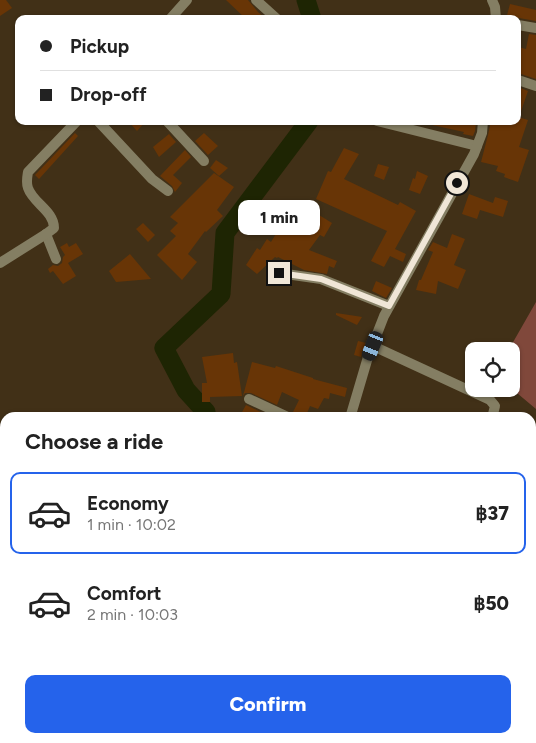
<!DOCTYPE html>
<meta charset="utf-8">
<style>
:root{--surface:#fff;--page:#f6f6f6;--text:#222;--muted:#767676;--line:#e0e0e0;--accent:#2563eb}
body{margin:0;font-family:Figtree,sans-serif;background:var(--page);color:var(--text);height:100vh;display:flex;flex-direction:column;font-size:19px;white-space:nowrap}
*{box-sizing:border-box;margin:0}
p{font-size:16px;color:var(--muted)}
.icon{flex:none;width:28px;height:28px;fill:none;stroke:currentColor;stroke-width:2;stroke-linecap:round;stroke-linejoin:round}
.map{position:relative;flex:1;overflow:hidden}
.drawer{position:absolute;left:0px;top:412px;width:536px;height:331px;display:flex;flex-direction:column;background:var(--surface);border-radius:15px 15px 0 0;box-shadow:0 1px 4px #0004}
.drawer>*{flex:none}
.top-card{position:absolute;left:15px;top:15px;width:506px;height:110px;border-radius:10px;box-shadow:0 1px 4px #0004;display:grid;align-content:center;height:110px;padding:0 25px;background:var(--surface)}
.fabs{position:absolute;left:465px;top:342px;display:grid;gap:10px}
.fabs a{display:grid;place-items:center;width:55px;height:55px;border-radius:10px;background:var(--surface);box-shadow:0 1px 4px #0004;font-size:25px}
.end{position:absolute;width:22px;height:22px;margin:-11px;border:6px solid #f0e6d7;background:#111;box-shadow:0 0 0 2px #111}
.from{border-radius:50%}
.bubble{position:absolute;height:35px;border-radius:10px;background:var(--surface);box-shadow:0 1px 4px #0004;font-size:16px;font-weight:800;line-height:35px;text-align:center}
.car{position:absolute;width:15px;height:30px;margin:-15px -8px;border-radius:6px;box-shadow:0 0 4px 1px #0007;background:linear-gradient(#222 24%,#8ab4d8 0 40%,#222 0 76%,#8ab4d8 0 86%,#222 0)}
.top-card b{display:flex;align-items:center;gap:18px;height:48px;font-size:19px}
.top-card b+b{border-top:1px solid var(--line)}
.top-card i{width:12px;height:12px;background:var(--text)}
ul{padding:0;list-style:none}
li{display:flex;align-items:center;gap:15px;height:82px;margin:0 10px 8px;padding:0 15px;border:2px solid transparent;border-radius:10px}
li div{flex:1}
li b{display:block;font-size:19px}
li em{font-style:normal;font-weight:800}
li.current{border-color:var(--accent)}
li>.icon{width:45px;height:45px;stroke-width:1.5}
h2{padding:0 25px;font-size:22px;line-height:60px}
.cta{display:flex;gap:10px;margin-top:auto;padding:10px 25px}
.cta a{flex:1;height:58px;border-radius:10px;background:var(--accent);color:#fff;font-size:20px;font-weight:800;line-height:58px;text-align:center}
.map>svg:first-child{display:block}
</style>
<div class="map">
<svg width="536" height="743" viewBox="0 0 536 743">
<rect width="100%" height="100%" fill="#413017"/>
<g fill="#80483b">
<path d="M536 302V409L511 388V351H508Z"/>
<path d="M531 610 536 612V697L531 702Z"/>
<path d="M260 739H299L302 743H263Z"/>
<path d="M341 739H404L407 743H344Z"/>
</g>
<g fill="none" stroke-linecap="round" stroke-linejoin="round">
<g stroke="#1e2503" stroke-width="19">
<path d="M306 0 312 19"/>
<path d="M207 418 206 412 186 390 164 348 221 294 225 233 309 121"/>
<path d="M0 661 5 665"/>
</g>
</g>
<g fill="#683506">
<path d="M0 0H6L12 8 0 16Z"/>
<path d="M226 0H248L258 12 266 19H246Z"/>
<path d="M510 4 536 10V21L519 18 506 19Z"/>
<path d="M529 34 536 35V79L518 73V47L526 49Z"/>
<path d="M518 87 528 91 519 117H518L528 120 519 147 529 150 518 182 504 177 505 174 496 171 498 166 481 162 488 135 491 121H518Z"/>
<path d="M128 121H146L137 131Z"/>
<path d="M432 121H470L476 123 475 131 473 136 463 134 464 132 432 125Z"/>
<path d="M75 133 78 136 39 179 35 175Z"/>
<path d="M204 133 218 146 208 155 195 141Z"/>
<path d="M169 134 176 142 159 157 153 147Z"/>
<path d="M344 148 359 154 344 179 398 205 400 202 416 211 395 249 406 254 403 262 390 256 384 267 371 261 387 231 316 199 328 171 331 172Z"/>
<path d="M185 150 191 157 173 175 182 183 175 192 172 186 160 176Z"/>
<path d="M216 160 228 168 219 176 210 168Z"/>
<path d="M378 164 389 167 384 180 374 176Z"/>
<path d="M417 171 428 176 420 194 409 190 413 178 415 179Z"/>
<path d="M214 173 234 187 217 210 223 216 206 232 205 231 188 254 197 262 182 280 157 255 176 236 170 231 178 223 170 217Z"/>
<path d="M469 194 493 203 495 197 508 201 503 217 480 210 477 219 462 214Z"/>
<path d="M283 202 299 212 296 216 313 225 319 215 332 223 324 237 320 235 309 250 337 261 334 268 329 266 327 274 304 270 278 257 277 258 275 257 257 274 246 265 257 248 260 250 267 239 271 242 285 219 276 212Z"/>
<path d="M143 223 155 235 148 242 136 229Z"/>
<path d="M452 234 465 239 454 265 466 270 458 289 438 281 436 294 416 290 419 280H421L433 252 428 250 433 242 447 248Z"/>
<path d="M67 243 69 247 76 243 83 254 68 263 76 276 63 284 53 271 50 273 48 269 53 265 58 266 62 263 63 257 65 255 60 247Z"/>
<path d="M130 254 151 279 116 282 109 271Z"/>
<path d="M376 281 392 288 386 298 372 291Z"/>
<path d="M336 313 356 316 362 317 357 325 336 315Z"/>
<path d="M358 341 366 343 361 357 354 355Z"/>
<path d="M233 353 234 363 237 362 242 396 210 397V402H202V383H207L202 357Z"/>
<path d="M252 362 275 368 276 366 313 378V379L347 388 345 397 330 393 329 399 324 398 318 409 310 406 305 418H297L293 412 299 400 282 392 277 405 251 393H245L243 396Z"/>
<path d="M246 405 273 418H248L241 414Z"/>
</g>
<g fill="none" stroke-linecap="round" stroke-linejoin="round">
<g stroke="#847e63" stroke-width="10">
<path d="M256 0 277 19"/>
<path d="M492 0 495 7 496 19"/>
<path d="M170 19 187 0"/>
<path d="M518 25 536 28"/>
<path d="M518 80 536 86"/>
<path d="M98 121 152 179 168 191"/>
<path d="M167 121 204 161"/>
<path d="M377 121 477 146"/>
<path d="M46 234 56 259"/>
<path d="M0 263 46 234 54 228C54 211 33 203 28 188 26 183 27 178 28 172L77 121"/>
<path d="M279 273 321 279 389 306"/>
<path d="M373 346 490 400 495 406 492 418"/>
<path d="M249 399 290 418"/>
<path d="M350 418 368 357 384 316 474 154 482 133 483 121"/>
<path d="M0 731 5 728"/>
<path d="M416 739 419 743"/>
</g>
</g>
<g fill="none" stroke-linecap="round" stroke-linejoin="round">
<path stroke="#f0e6d7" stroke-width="6" d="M279 273 321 279 389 306 457 183"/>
</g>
</svg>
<div class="fabs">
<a><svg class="icon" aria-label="locate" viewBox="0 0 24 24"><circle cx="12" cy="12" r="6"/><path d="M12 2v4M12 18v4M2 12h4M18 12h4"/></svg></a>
</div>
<i class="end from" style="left:457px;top:183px"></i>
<i class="end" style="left:279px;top:273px"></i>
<div class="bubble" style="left:238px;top:200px;width:82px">1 min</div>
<i class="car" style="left:373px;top:346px;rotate:202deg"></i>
<div class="top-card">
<b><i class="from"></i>Pickup</b>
<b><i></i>Drop-off</b>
</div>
<section class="drawer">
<h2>Choose a ride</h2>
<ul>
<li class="current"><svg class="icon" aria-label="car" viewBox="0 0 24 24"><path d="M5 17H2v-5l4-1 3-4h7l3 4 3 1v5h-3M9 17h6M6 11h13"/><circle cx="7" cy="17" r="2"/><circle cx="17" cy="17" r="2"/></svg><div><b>Economy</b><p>1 min · 10:02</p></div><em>฿37</em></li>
<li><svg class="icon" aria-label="car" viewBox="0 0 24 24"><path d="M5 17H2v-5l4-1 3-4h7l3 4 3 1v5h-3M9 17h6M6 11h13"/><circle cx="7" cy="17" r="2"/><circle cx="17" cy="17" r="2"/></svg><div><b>Comfort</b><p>2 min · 10:03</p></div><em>฿50</em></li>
</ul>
<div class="cta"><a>Confirm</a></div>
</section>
</div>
